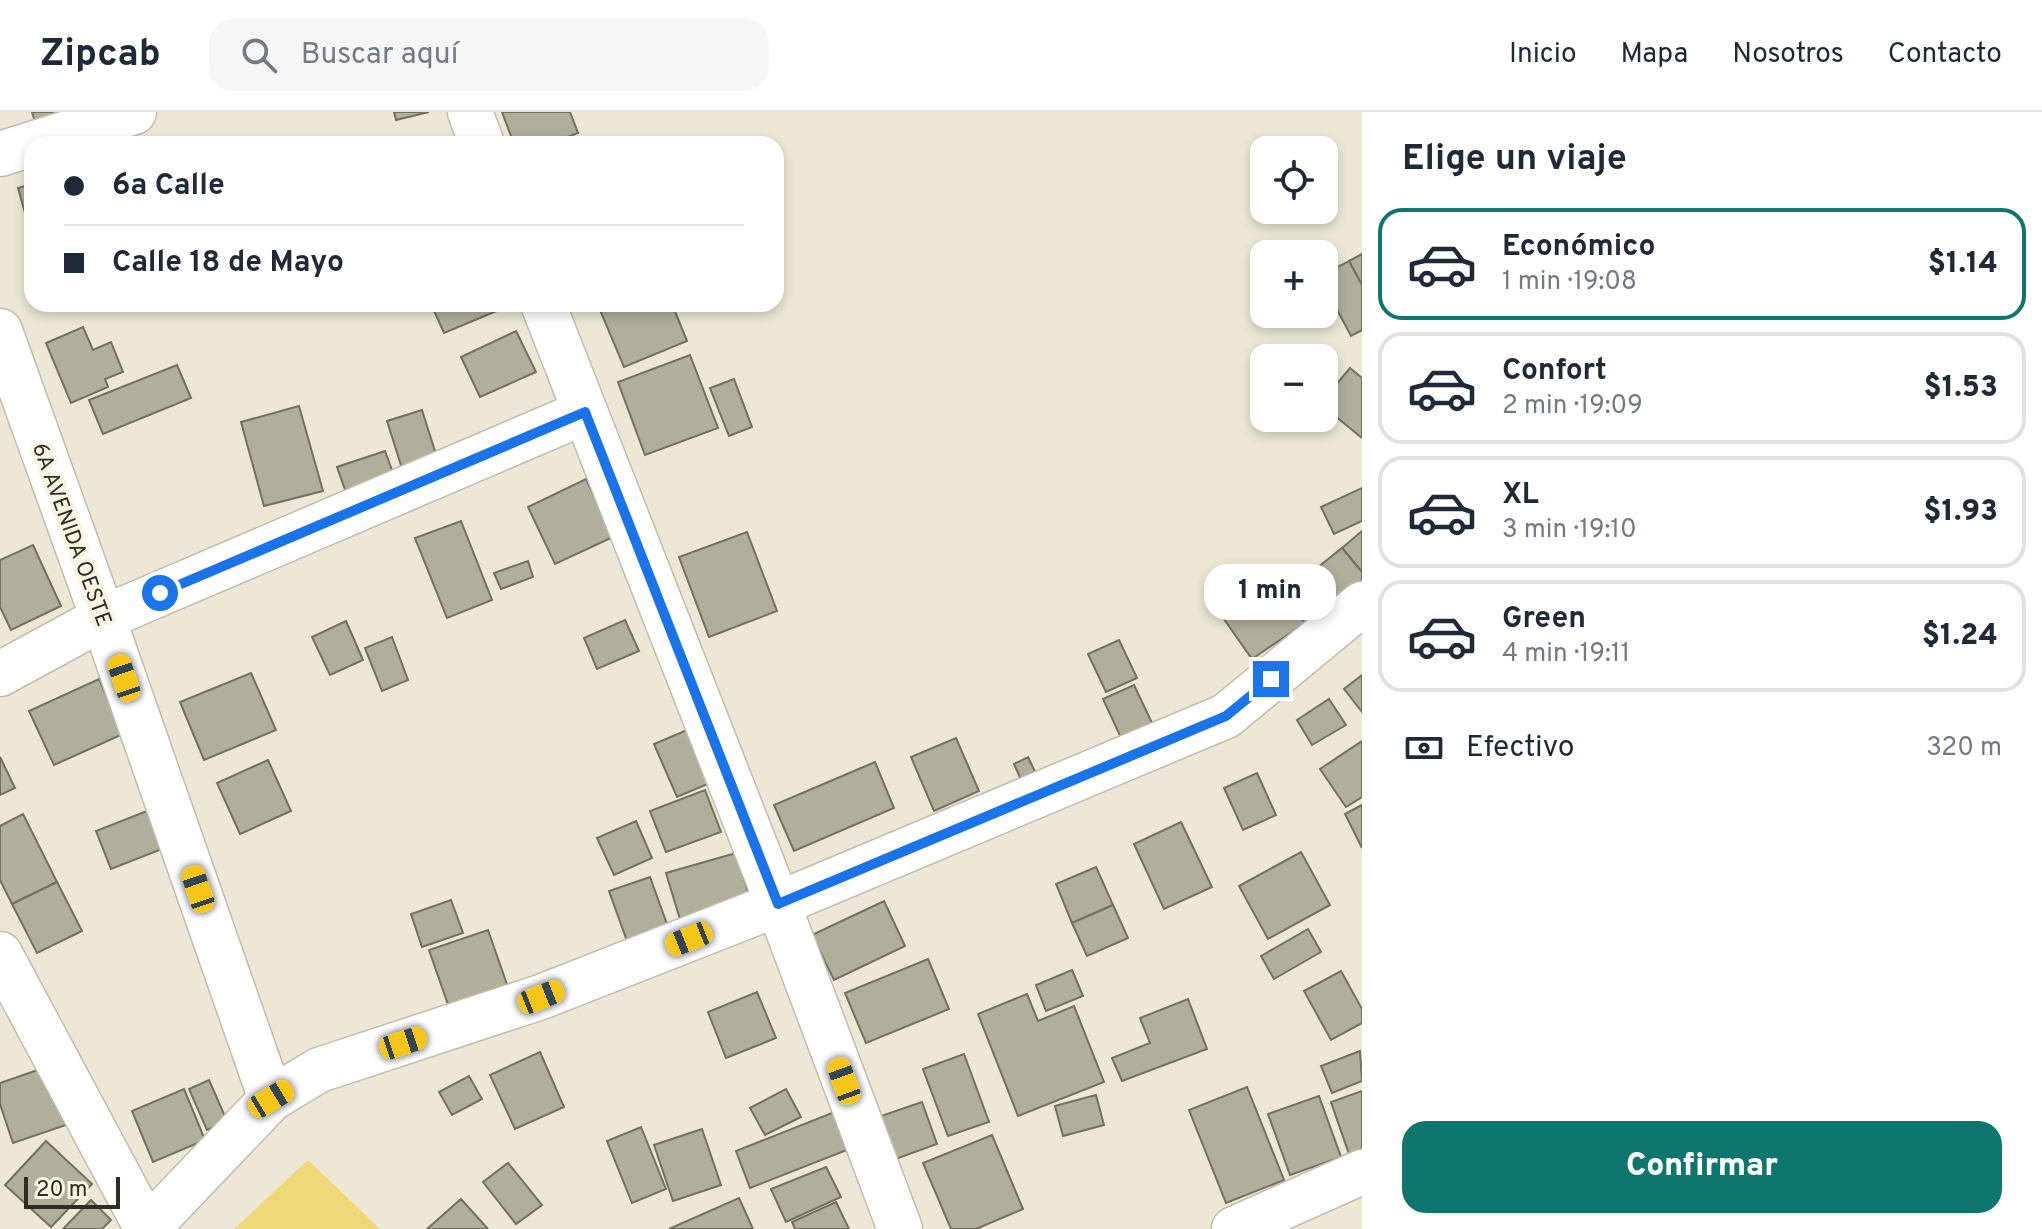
<!DOCTYPE html>
<html lang="es">
<meta charset="utf-8">
<style>
:root{--surface:#fff;--page:#f6f6f7;--text:#1f2937;--muted:#747a83;--line:#e0e1e3;--accent:#0f766e}
body{margin:0;font-family:Overpass,sans-serif;background:var(--page);color:var(--text);height:100vh;display:flex;flex-direction:column;font-size:30px;white-space:nowrap}
*{box-sizing:border-box;margin:0}
p{font-size:26px;color:var(--muted)}
.icon{flex:none;width:44px;height:44px;fill:none;stroke:currentColor;stroke-width:2;stroke-linecap:round;stroke-linejoin:round}
.map{position:relative;flex:1;overflow:hidden}
.sheet{display:flex;flex-direction:column;background:var(--surface);width:680px}
.sheet>*{flex:none}
.guide{position:absolute;left:24px;top:24px;width:760px;height:176px;border-radius:24px;box-shadow:0 4px 12px #0003;display:grid;align-content:center;height:176px;padding:0 40px;background:var(--surface)}
.controls{position:absolute;left:1250px;top:24px;display:grid;gap:16px}
.controls a{display:grid;place-items:center;width:88px;height:88px;border-radius:16px;background:var(--surface);box-shadow:0 4px 12px #0003;font-size:40px}
.scale{position:absolute;left:24px;bottom:20px;width:96px;box-sizing:border-box;padding-left:8px;border:4px solid #2e2c25;border-top:0;font-size:22px;line-height:28px;white-space:nowrap;color:#2e2c25;-webkit-text-stroke:6px #f9f5e2;paint-order:stroke}
.end{position:absolute;width:36px;height:36px;margin:-18px;border:10px solid #1a73e8;background:#fff;box-shadow:0 0 0 4px #fff}
.from{border-radius:50%}
.bubble{position:absolute;height:56px;border-radius:24px;background:var(--surface);box-shadow:0 4px 12px #0003;font-size:26px;font-weight:800;line-height:56px;text-align:center}
.car{position:absolute;width:24px;height:48px;margin:-24px -12px;border-radius:10px;box-shadow:0 0 6px 2px #0007;background:linear-gradient(#f5c518 24%,#345 0 40%,#f5c518 0 76%,#345 0 86%,#f5c518 0)}
.guide b{display:flex;align-items:center;gap:28px;height:76px;font-size:30px}
.guide b+b{border-top:2px solid var(--line)}
.guide i{width:20px;height:20px;background:var(--text)}
ul{padding:0;list-style:none}
li{display:flex;align-items:center;gap:24px;height:112px;margin:0 16px 12px;padding:0 24px;border:4px solid var(--line);border-radius:24px}
li div{flex:1}
li b{display:block;font-size:30px}
li em{font-style:normal;font-weight:800}
li.active{border-color:var(--accent)}
li>.icon{width:72px;height:72px;stroke-width:1.5}
h2{padding:0 40px;font-size:36px;line-height:96px}
.pay{display:flex;align-items:center;gap:20px;height:88px;padding:0 40px;font-size:30px}
.pay p{margin-inline-start:auto}
.button{display:flex;gap:16px;margin-top:auto;padding:16px 40px}
.button a{flex:1;height:92px;border-radius:24px;background:var(--accent);color:#fff;font-size:32px;font-weight:800;line-height:92px;text-align:center}
header{display:flex;align-items:center;gap:48px;box-sizing:border-box;height:112px;padding:0 40px;background:var(--surface);border-bottom:2px solid var(--line)}
header strong{font-size:38px}
nav{display:flex;gap:44px;margin-inline-start:auto;font-size:28px}
.search{width:560px;height:72px;background:var(--page);display:flex;align-items:center;gap:20px;box-sizing:border-box;padding:0 28px;border-radius:24px;color:var(--muted);font-size:30px}
main{display:flex;flex:1;min-height:0}
.map>svg:first-child{display:block}
</style>
<header>
<strong>Zipcab</strong>
<div class="search"><svg class="icon" aria-label="search" viewBox="0 0 24 24"><circle cx="10" cy="10" r="6"/><path d="M15 15l6 6"/></svg>Buscar aquí</div>
<nav><a>Inicio</a><a>Mapa</a><a>Nosotros</a><a>Contacto</a></nav>
</header>
<main>
<div class="map">
<svg width="1362" height="1117" viewBox="0 0 1362 1117">
<rect width="100%" height="100%" fill="#ece8d5"/>
<path fill="#eed877" d="M308 1048 380 1117H234Z"/>
<g fill="#b2ae9c" stroke="#73705f" stroke-width="2">
<path d="M32 0H86L37 16Z"/>
<path d="M394 0H429L396 8Z"/>
<path d="M502 0H570L578 21 550 32H514Z"/>
<path d="M32 72V126L18 76Z"/>
<path d="M1362 142V173L1349 149Z"/>
<path d="M1349 149 1362 173V218L1351 224 1324 173V162Z"/>
<path d="M431 192H511V193L444 221Z"/>
<path d="M615 192H672L687 229 624 255 600 198Z"/>
<path d="M83 215 93 238 111 230 123 260 105 267 108 275 71 291 46 231Z"/>
<path d="M516 219 536 260 480 285 461 245Z"/>
<path d="M690 243 718 316 645 343 618 270Z"/>
<path d="M177 253 191 286 103 322 89 288Z"/>
<path d="M1350 256 1362 266V326L1324 295V287Z"/>
<path d="M734 267 752 315 729 324 710 276Z"/>
<path d="M299 294 323 379 264 394 241 310Z"/>
<path d="M422 298 440 355 405 366 387 309Z"/>
<path d="M385 339 397 372 349 389 337 355Z"/>
<path d="M586 367 613 425 555 452 528 395Z"/>
<path d="M1362 376V409L1334 422 1321 395Z"/>
<path d="M461 409 492 488 447 506 415 426Z"/>
<path d="M1362 419V460L1342 436Z"/>
<path d="M747 420 777 499 709 525 679 445Z"/>
<path d="M33 433 61 494 11 518 0 495V448Z"/>
<path d="M1342 436 1362 460V488L1342 505 1307 464Z"/>
<path d="M528 449 533 465 501 477 494 461Z"/>
<path d="M1272 464 1305 511 1252 547 1219 500Z"/>
<path d="M625 508 639 539 597 557 584 526Z"/>
<path d="M346 509 363 548 330 563 312 525Z"/>
<path d="M392 525 408 568 382 579 365 536Z"/>
<path d="M1119 528 1137 566 1106 580 1088 542Z"/>
<path d="M251 561 276 618 204 648 180 590Z"/>
<path d="M1362 563V600L1344 577Z"/>
<path d="M99 567 123 622 54 653 29 599Z"/>
<path d="M1134 573 1153 613 1122 628 1103 587Z"/>
<path d="M1329 587 1346 613 1312 633 1297 608Z"/>
<path d="M687 618 710 671 677 685 654 632Z"/>
<path d="M956 626 979 679 934 699 911 645Z"/>
<path d="M1362 629V685L1346 695 1320 657Z"/>
<path d="M0 645 15 676 0 683Z"/>
<path d="M1028 645 1041 672 1026 679 1014 652Z"/>
<path d="M268 648 291 699 240 722 217 671Z"/>
<path d="M875 650 894 696 794 739 774 693Z"/>
<path d="M1257 661 1276 703 1243 718 1224 676Z"/>
<path d="M705 678 721 720 666 740 650 699Z"/>
<path d="M1362 693V736L1345 702Z"/>
<path d="M152 697 167 735 111 757 96 719Z"/>
<path d="M23 702 57 770 12 792 0 768V714Z"/>
<path d="M636 709 652 746 614 763 597 726Z"/>
<path d="M1181 710 1212 775 1164 797 1134 732Z"/>
<path d="M1301 740 1330 793 1268 827 1239 774Z"/>
<path d="M736 741 752 793 682 814 666 761Z"/>
<path d="M1096 755 1113 793 1072 811 1056 772Z"/>
<path d="M650 765 672 826 631 840 609 779Z"/>
<path d="M57 770 82 819 37 841 12 792Z"/>
<path d="M451 788 463 821 422 835 411 802Z"/>
<path d="M884 789 905 834 834 868 812 823Z"/>
<path d="M1113 793 1128 826 1087 844 1072 811Z"/>
<path d="M1308 817 1321 840 1274 867 1261 844Z"/>
<path d="M488 818 510 881 451 901 429 838Z"/>
<path d="M928 847 949 897 866 931 845 881Z"/>
<path d="M1072 858 1083 884 1046 899 1036 873Z"/>
<path d="M1341 859 1362 897V911L1331 928 1304 879Z"/>
<path d="M757 880 776 926 726 946 708 900Z"/>
<path d="M1027 882 1038 909 1074 894 1104 970 1018 1004 978 902Z"/>
<path d="M1188 887 1207 937 1122 969 1112 946 1150 931 1140 906Z"/>
<path d="M1360 939 1362 969 1332 981 1321 954Z"/>
<path d="M540 940 564 995 515 1017 490 963Z"/>
<path d="M964 942 989 1010 948 1024 923 957Z"/>
<path d="M49 954 69 1012 13 1031 0 992V971Z"/>
<path d="M469 964 482 987 452 1003 439 980Z"/>
<path d="M209 968 227 1009 207 1018 189 977Z"/>
<path d="M1247 975 1284 1068 1226 1091 1189 998Z"/>
<path d="M184 977 205 1028 153 1050 132 999Z"/>
<path d="M786 977 801 1005 765 1023 750 996Z"/>
<path d="M1362 979V1038L1349 1042 1331 990Z"/>
<path d="M1096 983 1104 1013 1063 1024 1055 994Z"/>
<path d="M1319 984 1341 1045 1290 1063 1268 1002Z"/>
<path d="M922 990 937 1032 893 1048 878 1005Z"/>
<path d="M837 999 852 1036 750 1076 736 1039Z"/>
<path d="M641 1015 666 1077 632 1091 607 1029Z"/>
<path d="M702 1017 721 1073 673 1089 654 1033Z"/>
<path d="M992 1023 1023 1097 976 1117H951L923 1051Z"/>
<path d="M46 1029 92 1072 51 1115 5 1073Z"/>
<path d="M508 1051 542 1093 516 1112 483 1070Z"/>
<path d="M826 1055 841 1085 786 1110 771 1077Z"/>
<path d="M739 1086 753 1117H669Z"/>
<path d="M461 1087 488 1117H427Z"/>
<path d="M91 1088 111 1108 102 1117H63Z"/>
<path d="M836 1090 849 1117H795L792 1110Z"/>
</g>
<g fill="none" stroke-linecap="round" stroke-linejoin="round">
<g stroke="#c1bdab" stroke-width="47">
<g id="minor">
<path d="M470 0 482 32"/>
<path d="M0 42 134 0"/>
<path d="M543 192 778 792 900 1117"/>
<path d="M0 219 103 506 271 987"/>
<path d="M0 562 103 506 585 300"/>
<path d="M0 842 147 1117 271 987 319 958 541 885 778 792 1226 604 1362 492"/>
<path d="M1234 1117 1362 1060"/>
</g>
</g>
<use href="#minor" stroke="#fff" stroke-width="44"/>
</g>
<g fill="none" stroke-linecap="round" stroke-linejoin="round">
<path stroke="#1a73e8" stroke-width="10" d="M160 481 585 300 778 792 1226 604 1271 567"/>
</g>
<g text-anchor="middle" stroke-width="8" stroke-linejoin="round" paint-order="stroke">
<g font-size="22" fill="#2e2c25" stroke="#f9f5e2">
<text transform="translate(73 422) rotate(70)" y="8">6A AVENIDA OESTE</text>
</g>
</g>
</svg>
<div class="controls">
<a><svg class="icon" aria-label="locate" viewBox="0 0 24 24"><circle cx="12" cy="12" r="6"/><path d="M12 2v4M12 18v4M2 12h4M18 12h4"/></svg></a>
<a>+</a>
<a>−</a>
</div>
<div class="scale">20 m</div>
<i class="end from" style="left:160px;top:481px"></i>
<i class="end" style="left:1271px;top:567px"></i>
<div class="bubble" style="left:1204px;top:452px;width:132px">1 min</div>
<i class="car" style="left:124px;top:566px;rotate:341deg"></i>
<i class="car" style="left:198px;top:777px;rotate:341deg"></i>
<i class="car" style="left:689px;top:827px;rotate:248deg"></i>
<i class="car" style="left:541px;top:885px;rotate:68deg"></i>
<i class="car" style="left:403px;top:931px;rotate:72deg"></i>
<i class="car" style="left:844px;top:969px;rotate:340deg"></i>
<i class="car" style="left:271px;top:987px;rotate:59deg"></i>
<div class="guide">
<b><i class="from"></i>6a Calle</b>
<b><i></i>Calle 18 de Mayo</b>
</div>
</div>
<section class="sheet">
<h2>Elige un viaje</h2>
<ul>
<li class="active"><svg class="icon" aria-label="car" viewBox="0 0 24 24"><path d="M5 17H2v-5l4-1 3-4h7l3 4 3 1v5h-3M9 17h6M6 11h13"/><circle cx="7" cy="17" r="2"/><circle cx="17" cy="17" r="2"/></svg><div><b>Económico</b><p>1 min · 19:08</p></div><em>$1.14</em></li>
<li><svg class="icon" aria-label="car" viewBox="0 0 24 24"><path d="M5 17H2v-5l4-1 3-4h7l3 4 3 1v5h-3M9 17h6M6 11h13"/><circle cx="7" cy="17" r="2"/><circle cx="17" cy="17" r="2"/></svg><div><b>Confort</b><p>2 min · 19:09</p></div><em>$1.53</em></li>
<li><svg class="icon" aria-label="car" viewBox="0 0 24 24"><path d="M5 17H2v-5l4-1 3-4h7l3 4 3 1v5h-3M9 17h6M6 11h13"/><circle cx="7" cy="17" r="2"/><circle cx="17" cy="17" r="2"/></svg><div><b>XL</b><p>3 min · 19:10</p></div><em>$1.93</em></li>
<li><svg class="icon" aria-label="car" viewBox="0 0 24 24"><path d="M5 17H2v-5l4-1 3-4h7l3 4 3 1v5h-3M9 17h6M6 11h13"/><circle cx="7" cy="17" r="2"/><circle cx="17" cy="17" r="2"/></svg><div><b>Green</b><p>4 min · 19:11</p></div><em>$1.24</em></li>
</ul>
<div class="pay"><svg class="icon" aria-label="cash" viewBox="0 0 24 24"><path d="M3 7h18v10H3z"/><circle cx="12" cy="12" r="2"/></svg>Efectivo<p>320 m</p></div>
<div class="button"><a>Confirmar</a></div>
</section>
</main>
